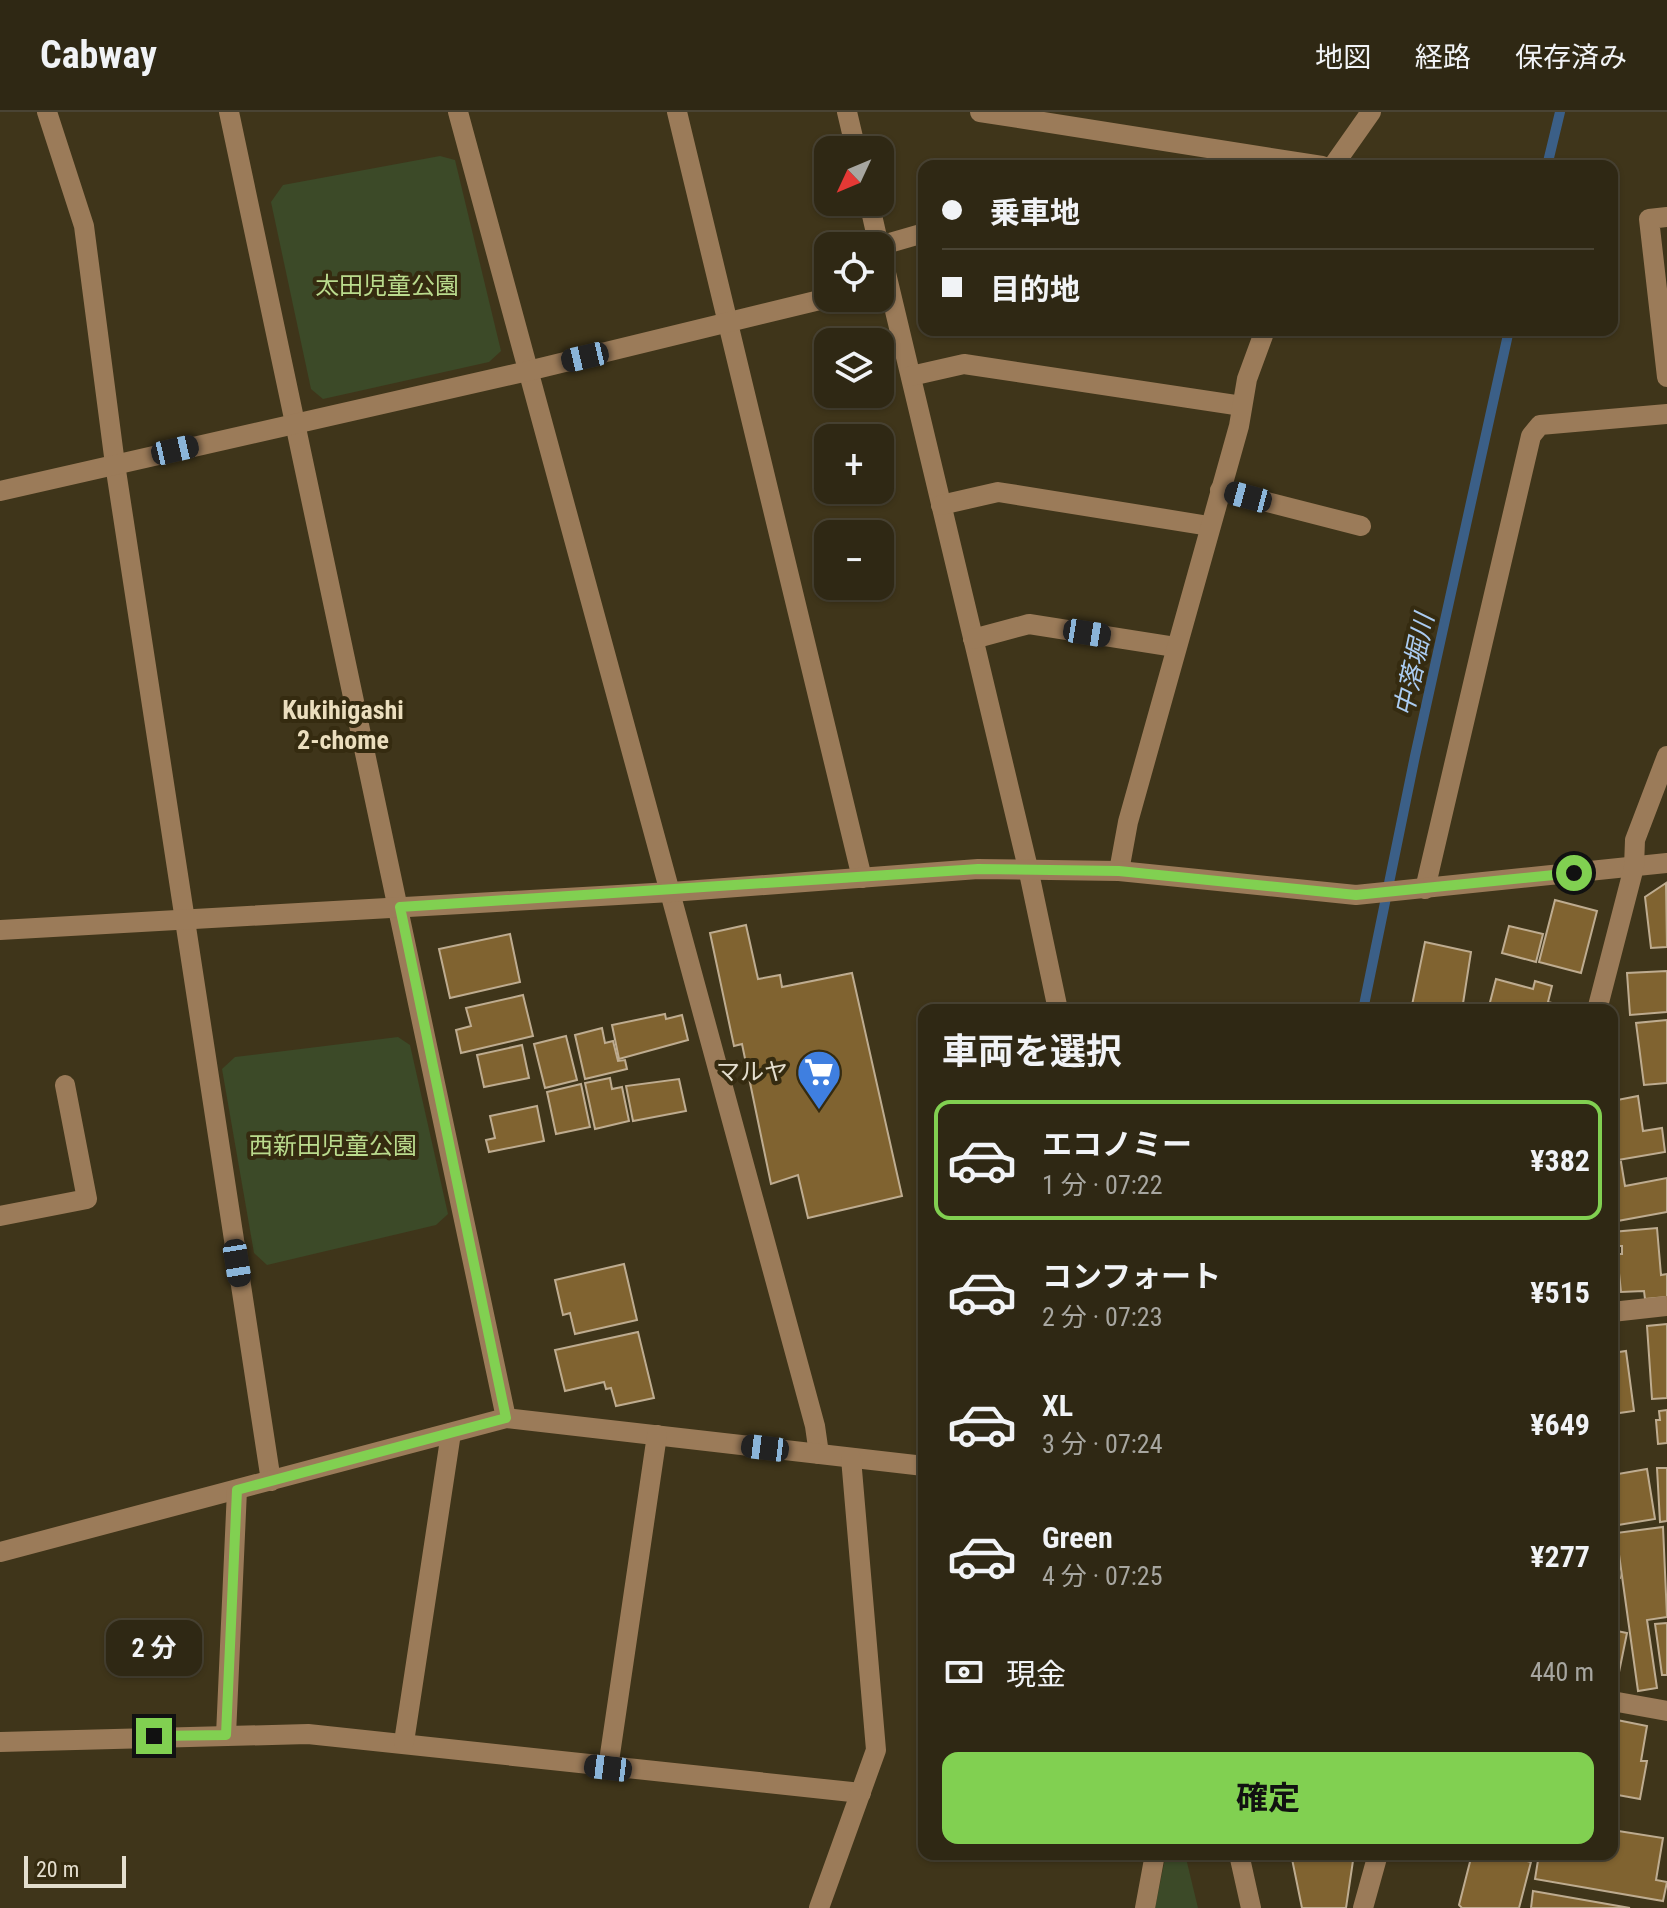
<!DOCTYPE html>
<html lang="ja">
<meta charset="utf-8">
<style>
:root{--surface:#2f2814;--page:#37301d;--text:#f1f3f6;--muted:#a7a6a0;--line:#4a4434;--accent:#81d051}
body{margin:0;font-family:"Roboto Condensed","Noto Sans JP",sans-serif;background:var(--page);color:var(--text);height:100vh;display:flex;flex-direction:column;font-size:30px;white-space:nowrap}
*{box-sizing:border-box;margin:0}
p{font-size:26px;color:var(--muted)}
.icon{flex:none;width:44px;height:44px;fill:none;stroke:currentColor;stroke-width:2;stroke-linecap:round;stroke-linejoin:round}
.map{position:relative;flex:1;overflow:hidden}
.details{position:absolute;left:918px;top:892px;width:700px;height:856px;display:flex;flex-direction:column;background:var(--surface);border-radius:16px;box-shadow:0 2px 6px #0004,0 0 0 2px var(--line)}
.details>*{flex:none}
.top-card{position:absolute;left:918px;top:48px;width:700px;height:176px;border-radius:16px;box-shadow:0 2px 6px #0004,0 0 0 2px var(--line);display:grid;align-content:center;height:176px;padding:0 24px;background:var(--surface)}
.needle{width:52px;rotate:226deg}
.controls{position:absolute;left:814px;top:24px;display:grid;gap:16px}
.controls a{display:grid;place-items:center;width:80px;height:80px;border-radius:16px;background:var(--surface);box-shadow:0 2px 6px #0004,0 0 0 2px var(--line);font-size:40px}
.scale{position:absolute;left:24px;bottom:20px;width:102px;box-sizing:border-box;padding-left:8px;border:4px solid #e4dece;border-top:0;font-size:22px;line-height:28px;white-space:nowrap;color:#e4dece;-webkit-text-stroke:6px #352b10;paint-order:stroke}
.end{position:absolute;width:36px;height:36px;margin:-18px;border:10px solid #81d051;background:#111;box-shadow:0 0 0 4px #111}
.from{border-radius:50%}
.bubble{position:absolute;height:56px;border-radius:16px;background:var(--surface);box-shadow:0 2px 6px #0004,0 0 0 2px var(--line);font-size:26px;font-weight:700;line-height:56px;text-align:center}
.car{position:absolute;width:24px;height:48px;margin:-24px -12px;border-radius:10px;box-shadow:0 0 6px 2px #0007;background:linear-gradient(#222 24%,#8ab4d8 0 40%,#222 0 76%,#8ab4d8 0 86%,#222 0)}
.top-card b{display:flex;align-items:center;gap:28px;height:76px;font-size:30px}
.top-card b+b{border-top:2px solid var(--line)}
.top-card i{width:20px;height:20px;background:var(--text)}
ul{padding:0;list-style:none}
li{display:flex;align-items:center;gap:24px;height:120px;margin:0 16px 12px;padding:0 8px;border:4px solid transparent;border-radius:16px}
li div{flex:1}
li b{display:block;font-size:30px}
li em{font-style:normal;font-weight:700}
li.current{border-color:var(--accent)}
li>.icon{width:72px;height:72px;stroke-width:1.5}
h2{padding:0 24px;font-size:36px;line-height:96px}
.pay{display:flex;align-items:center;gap:20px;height:88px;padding:0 24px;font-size:30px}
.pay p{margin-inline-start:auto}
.action{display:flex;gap:16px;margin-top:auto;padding:16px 24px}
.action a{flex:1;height:92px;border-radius:16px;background:var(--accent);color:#111;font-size:32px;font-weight:700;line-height:92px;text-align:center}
header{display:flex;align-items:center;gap:48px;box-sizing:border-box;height:112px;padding:0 40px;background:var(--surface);border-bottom:2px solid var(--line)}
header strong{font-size:38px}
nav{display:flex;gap:44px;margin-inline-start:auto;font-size:28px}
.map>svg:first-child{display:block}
</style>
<header>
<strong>Cabway</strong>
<nav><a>地図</a><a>経路</a><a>保存済み</a></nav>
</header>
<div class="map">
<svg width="1667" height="1796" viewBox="0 0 1667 1796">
<rect width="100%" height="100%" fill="#3f351a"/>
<g fill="#3c4a28">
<path d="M440 44 455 48 501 239 489 250 323 287 311 277 271 90 283 73Z"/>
<path d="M398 925 410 933 448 1102 436 1113 267 1153 254 1141 222 957 235 945Z"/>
<path d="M1166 1742H1185L1198 1796H1155Z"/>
</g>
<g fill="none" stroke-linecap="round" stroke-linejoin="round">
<g stroke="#3b5f87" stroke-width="10">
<path d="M1547 54 1560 0"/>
<path d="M1363 898 1415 644 1509 218"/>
</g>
</g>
<g fill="#806330" stroke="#beac90" stroke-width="2">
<path d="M1666 771 1667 835 1651 836 1645 785Z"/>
<path d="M1555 788 1597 799 1581 861 1539 850Z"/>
<path d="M746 813 758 867 780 863 782 875 852 861 902 1084 808 1106 798 1063 771 1072 742 932 734 934 710 821Z"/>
<path d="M1509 814 1543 822 1536 850 1502 841Z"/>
<path d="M510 822 520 870 450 886 439 837Z"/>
<path d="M1425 830 1471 840 1462 898H1411Z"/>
<path d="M1667 859V900L1630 903 1627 861Z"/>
<path d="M1496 867 1533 877 1535 869 1552 874 1548 890 1578 898H1488Z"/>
<path d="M523 883 533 924 461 941 456 918 471 914 466 896Z"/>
<path d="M665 902 666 907 682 903 688 928 619 947 612 913Z"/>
<path d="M1667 908V971L1644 973 1636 911Z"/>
<path d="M602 916 605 931 613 929 618 949 625 948 627 957 585 967 575 923Z"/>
<path d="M566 924 577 968 545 976 534 932Z"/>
<path d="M522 933 529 966 484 975 477 943Z"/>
<path d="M610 966 612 977 622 975 629 1009 595 1017 585 971Z"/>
<path d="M679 967 686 999 633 1009 626 974Z"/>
<path d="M581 972 590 1015 556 1022 547 980Z"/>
<path d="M1638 984 1643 1019 1662 1016 1665 1040 1612 1049V989Z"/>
<path d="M537 994 544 1029 489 1040 486 1028 495 1026 490 1004Z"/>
<path d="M1621 1050 1625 1074 1667 1066V1100L1612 1110V1052Z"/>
<path d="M1657 1116 1661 1163 1667 1162V1185L1645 1187 1644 1179 1621 1180 1617 1142H1622V1134H1612V1120Z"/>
<path d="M624 1152 637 1208 575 1222 570 1201 563 1203 555 1168Z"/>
<path d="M1667 1212V1286L1652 1287 1647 1214Z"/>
<path d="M638 1220 654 1286 616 1294 611 1276 606 1277 604 1270 565 1279 555 1238Z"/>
<path d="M1626 1239 1634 1299 1612 1302V1241Z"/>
<path d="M1667 1298V1331L1658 1332 1656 1308H1660L1659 1299Z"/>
<path d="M1657 1356H1667V1409L1660 1410Z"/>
<path d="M1647 1357 1655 1407 1612 1414V1363Z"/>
<path d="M1663 1415 1667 1505 1647 1508 1657 1576 1638 1579 1616 1421Z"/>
<path d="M1612 1420 1620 1466 1612 1467Z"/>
<path d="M1667 1511V1563H1662L1655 1512Z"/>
<path d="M1612 1518 1627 1521 1618 1565 1612 1564Z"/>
<path d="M1612 1607 1647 1614 1641 1649H1647L1640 1687 1612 1682Z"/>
<path d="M1612 1718 1663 1726 1656 1768 1667 1770 1663 1789 1535 1767 1539 1742H1612Z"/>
<path d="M1291 1742H1354L1346 1796H1302Z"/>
<path d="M1472 1742H1500L1531 1750 1519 1796H1462L1459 1793Z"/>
<path d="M1533 1779 1630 1796H1531Z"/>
</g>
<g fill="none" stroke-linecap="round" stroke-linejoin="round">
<g stroke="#9b7b59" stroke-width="20">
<path d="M47 0 84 114 115 352 271 1369"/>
<path d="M229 0 506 1306"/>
<path d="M458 0 815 1314 819 1342"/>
<path d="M677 0 862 766"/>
<path d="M847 0 856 38"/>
<path d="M980 0 1322 54"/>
<path d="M1333 54 1371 0"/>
<path d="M869 90 879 134"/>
<path d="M1667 105 1649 107 1667 265"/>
<path d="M879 134 924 121"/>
<path d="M880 136 1028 756 1058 898"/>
<path d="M911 264 964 252 1242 294"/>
<path d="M1220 378 1361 414"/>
<path d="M0 379 528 259 828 186"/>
<path d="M941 393 998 380 1209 414"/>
<path d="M973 527 1029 512 1175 535"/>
<path d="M1119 759 1128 710 1239 314 1247 267 1265 218"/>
<path d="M1425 777 1531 324 1540 313 1667 302"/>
<path d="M0 818 671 780 978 757 1119 759 1356 783 1667 751"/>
<path d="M1597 898 1634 755 1635 728 1667 644"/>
<path d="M0 1104 87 1087 65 973"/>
<path d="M1612 1200 1667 1194"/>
<path d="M0 1440 506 1306 924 1354"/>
<path d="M1612 1589 1667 1599"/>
<path d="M226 1623 237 1378"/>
<path d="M0 1630 308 1622 861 1681"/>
<path d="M404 1630 451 1321"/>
<path d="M608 1656 657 1323"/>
<path d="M1239 1742 1251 1796"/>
<path d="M819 1796 876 1638 851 1346"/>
<path d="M1145 1796 1155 1742"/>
<path d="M1363 1796 1378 1742"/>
</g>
</g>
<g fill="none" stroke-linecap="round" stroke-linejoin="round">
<path stroke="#81d051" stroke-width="10" d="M154 1624 226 1623 237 1378 506 1306 400 795 978 757 1119 759 1356 783 1574 761"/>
</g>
<defs>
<g id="supermarket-pin" transform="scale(2.3)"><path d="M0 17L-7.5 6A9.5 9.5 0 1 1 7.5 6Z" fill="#3f7fe0" stroke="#352b10"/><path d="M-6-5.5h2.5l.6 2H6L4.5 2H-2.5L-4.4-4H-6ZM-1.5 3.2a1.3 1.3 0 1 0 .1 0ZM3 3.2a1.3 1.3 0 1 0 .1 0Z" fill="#fff"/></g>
</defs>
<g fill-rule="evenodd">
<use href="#supermarket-pin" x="819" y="960"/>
</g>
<g text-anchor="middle" stroke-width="8" stroke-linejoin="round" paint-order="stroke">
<g font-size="24" fill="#badb8d" stroke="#352b10">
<text x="387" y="182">太田児童公園</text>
<text x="333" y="1042">西新田児童公園</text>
</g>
<g font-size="24" fill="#e4dece" stroke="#352b10" text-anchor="end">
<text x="788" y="968">マルヤ</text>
</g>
<g font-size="26" font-style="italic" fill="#abccf2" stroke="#352b10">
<text transform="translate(1414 553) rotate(-78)" y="9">中落堀川</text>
</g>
<g font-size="26" font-weight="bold" fill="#ebdebe" stroke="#352b10">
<text x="343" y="607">Kukihigashi<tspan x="343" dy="30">2-chome</tspan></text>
</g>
</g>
</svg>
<div class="controls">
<a><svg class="needle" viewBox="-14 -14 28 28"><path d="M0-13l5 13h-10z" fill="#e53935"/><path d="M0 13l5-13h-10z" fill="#a7a6a0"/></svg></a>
<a><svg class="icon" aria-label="locate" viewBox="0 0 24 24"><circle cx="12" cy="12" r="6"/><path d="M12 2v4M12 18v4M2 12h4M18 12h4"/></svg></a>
<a><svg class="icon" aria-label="layers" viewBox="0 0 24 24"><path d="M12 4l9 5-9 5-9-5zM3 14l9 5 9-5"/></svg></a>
<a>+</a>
<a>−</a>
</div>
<div class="scale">20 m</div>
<i class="end from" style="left:1574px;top:761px"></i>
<i class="end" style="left:154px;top:1624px"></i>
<div class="bubble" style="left:106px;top:1508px;width:96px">2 分</div>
<i class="car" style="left:585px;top:245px;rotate:257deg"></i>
<i class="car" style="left:175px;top:338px;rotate:77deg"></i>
<i class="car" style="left:1248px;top:385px;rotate:285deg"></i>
<i class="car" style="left:1087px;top:521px;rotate:99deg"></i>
<i class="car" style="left:237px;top:1151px;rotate:171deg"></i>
<i class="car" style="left:765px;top:1336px;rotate:277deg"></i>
<i class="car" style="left:608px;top:1656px;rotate:277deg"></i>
<div class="top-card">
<b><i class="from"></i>乗車地</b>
<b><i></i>目的地</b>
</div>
<section class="details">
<h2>車両を選択</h2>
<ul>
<li class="current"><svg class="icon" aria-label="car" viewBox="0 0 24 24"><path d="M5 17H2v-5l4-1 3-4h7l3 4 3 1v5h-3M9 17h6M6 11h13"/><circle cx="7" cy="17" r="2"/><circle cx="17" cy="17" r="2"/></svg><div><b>エコノミー</b><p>1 分 · 07:22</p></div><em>¥382</em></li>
<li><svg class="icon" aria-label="car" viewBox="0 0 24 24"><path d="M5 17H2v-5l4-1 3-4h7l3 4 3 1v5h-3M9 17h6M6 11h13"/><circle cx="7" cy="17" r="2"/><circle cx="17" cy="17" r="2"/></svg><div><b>コンフォート</b><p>2 分 · 07:23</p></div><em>¥515</em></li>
<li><svg class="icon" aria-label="car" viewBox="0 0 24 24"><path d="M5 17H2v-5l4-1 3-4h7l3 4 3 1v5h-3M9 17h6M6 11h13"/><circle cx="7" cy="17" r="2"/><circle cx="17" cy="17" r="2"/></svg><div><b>XL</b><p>3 分 · 07:24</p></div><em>¥649</em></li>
<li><svg class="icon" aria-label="car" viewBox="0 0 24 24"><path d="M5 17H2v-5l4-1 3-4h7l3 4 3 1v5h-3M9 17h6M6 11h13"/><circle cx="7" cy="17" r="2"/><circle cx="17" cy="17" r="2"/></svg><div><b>Green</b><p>4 分 · 07:25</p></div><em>¥277</em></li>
</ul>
<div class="pay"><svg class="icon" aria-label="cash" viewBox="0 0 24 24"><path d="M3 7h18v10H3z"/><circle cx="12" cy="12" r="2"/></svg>現金<p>440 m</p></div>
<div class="action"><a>確定</a></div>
</section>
</div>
